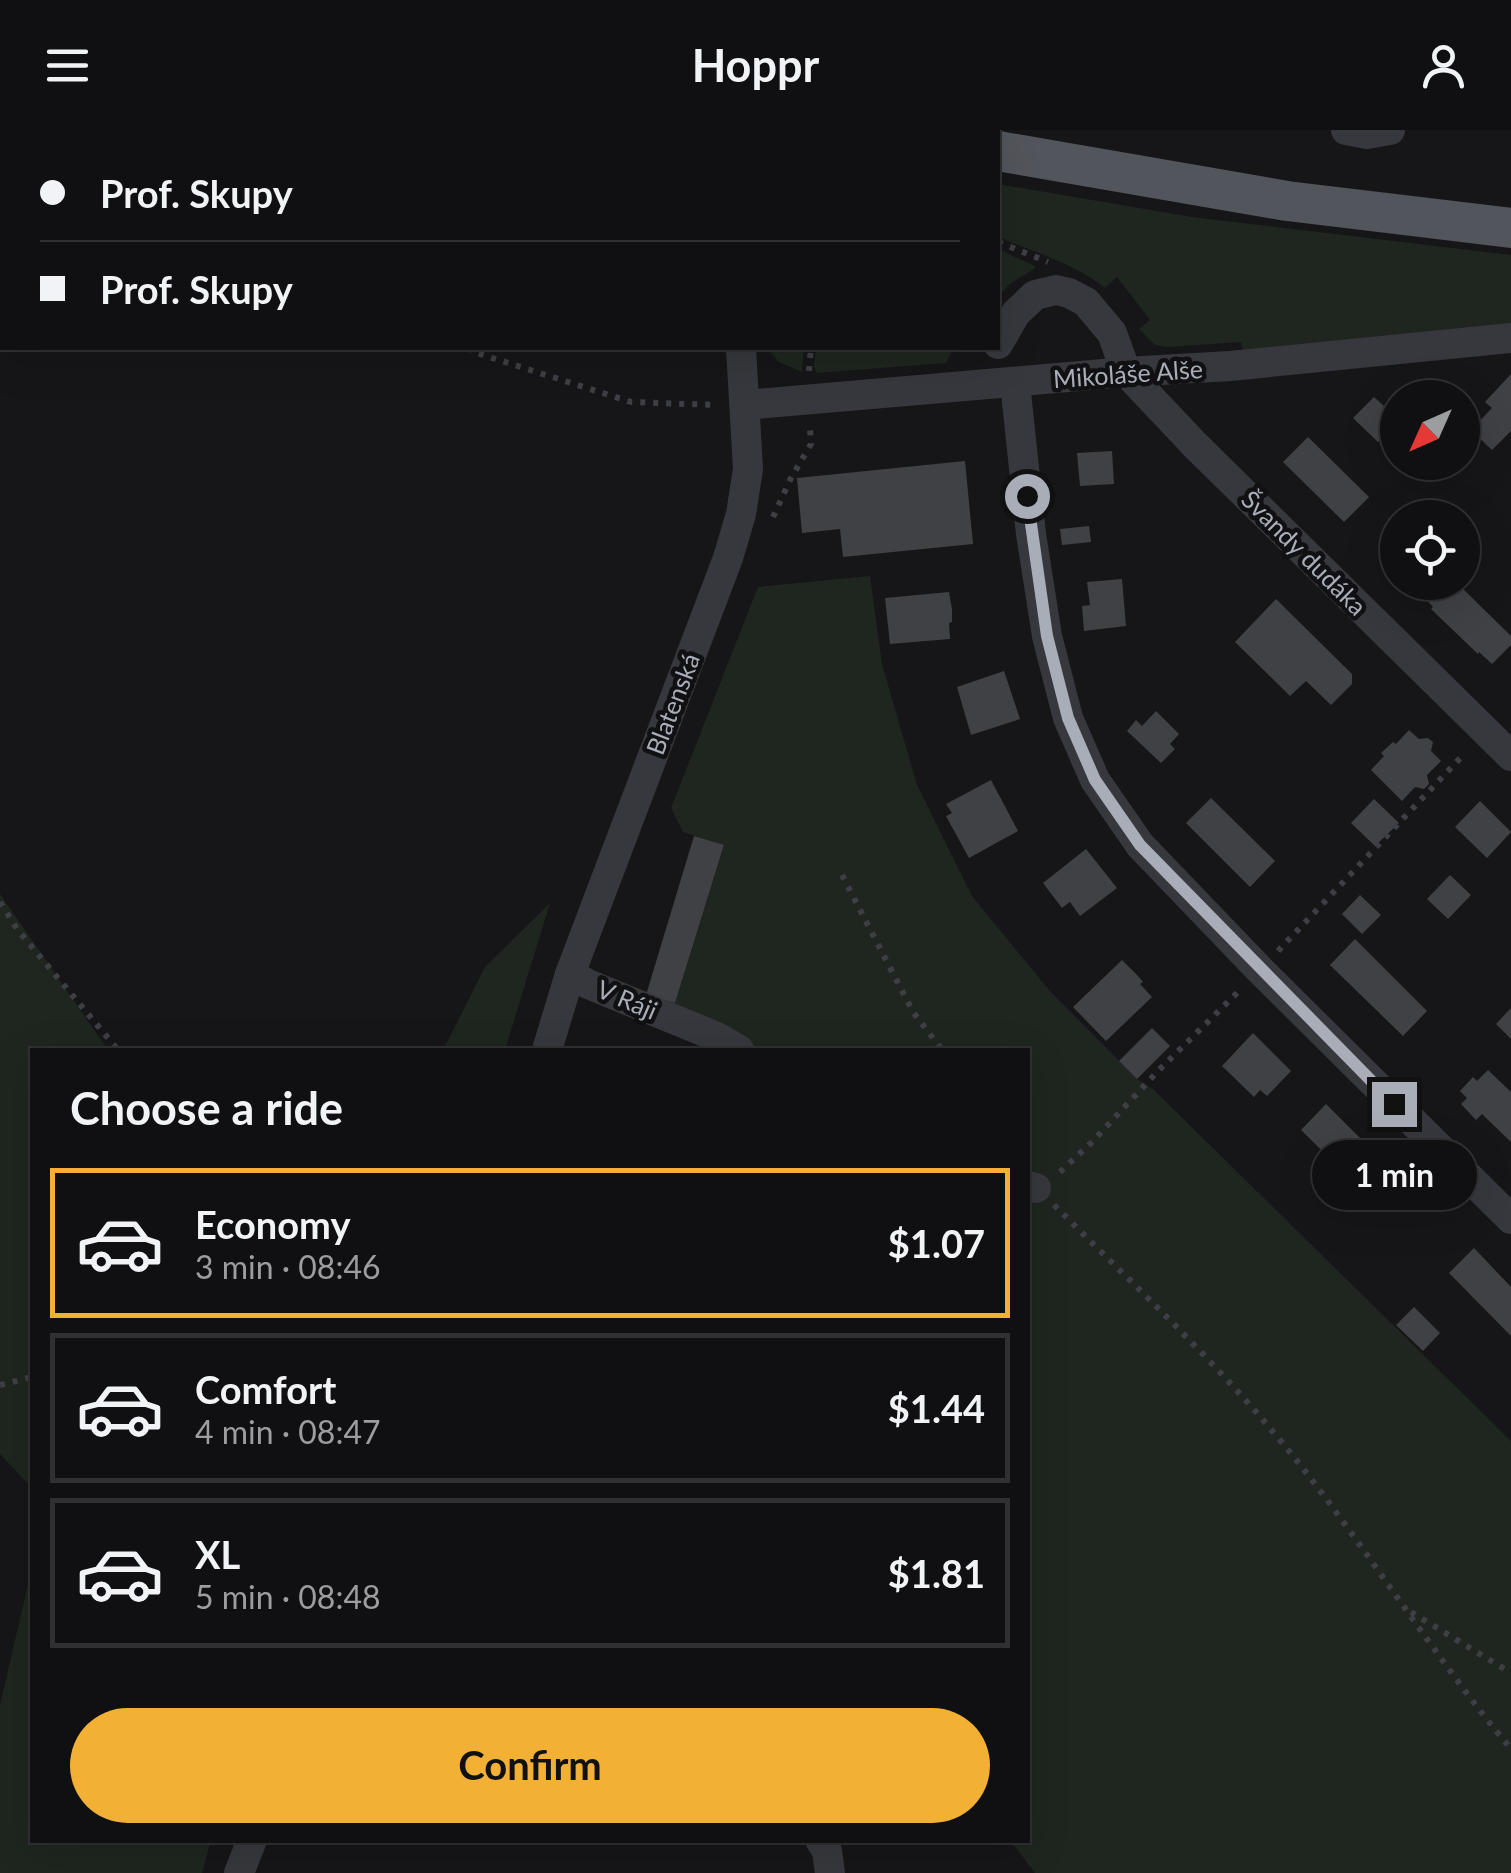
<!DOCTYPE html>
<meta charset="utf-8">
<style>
:root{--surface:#101012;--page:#1e1e20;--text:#f1f3f6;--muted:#9c9d9f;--line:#303032;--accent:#f2b134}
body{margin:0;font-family:Lato,sans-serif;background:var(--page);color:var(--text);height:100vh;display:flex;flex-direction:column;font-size:38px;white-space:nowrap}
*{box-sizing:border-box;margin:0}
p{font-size:32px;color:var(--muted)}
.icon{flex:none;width:55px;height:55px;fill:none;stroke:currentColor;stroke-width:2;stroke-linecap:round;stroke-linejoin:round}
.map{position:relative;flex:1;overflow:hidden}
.drawer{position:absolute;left:30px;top:918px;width:1000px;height:795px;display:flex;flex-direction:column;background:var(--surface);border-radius:0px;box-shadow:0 10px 40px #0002,0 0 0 2px var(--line)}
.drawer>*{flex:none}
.guide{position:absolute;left:0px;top:0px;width:1000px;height:220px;box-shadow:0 10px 40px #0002,0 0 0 2px var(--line);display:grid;align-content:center;height:220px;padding:0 40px;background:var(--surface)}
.needle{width:65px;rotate:225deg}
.controls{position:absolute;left:1380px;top:250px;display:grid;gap:20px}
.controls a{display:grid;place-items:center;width:100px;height:100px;border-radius:50%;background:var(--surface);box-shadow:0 10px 40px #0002,0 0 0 2px var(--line);font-size:50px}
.end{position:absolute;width:45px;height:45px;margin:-22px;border:12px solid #a8adb8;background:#111;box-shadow:0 0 0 5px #111}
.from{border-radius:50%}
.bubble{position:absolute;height:70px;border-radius:35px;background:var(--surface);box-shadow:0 10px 40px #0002,0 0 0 2px var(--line);font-size:32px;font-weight:700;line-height:70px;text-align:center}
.guide b{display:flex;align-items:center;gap:35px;height:95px;font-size:38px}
.guide b+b{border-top:2px solid var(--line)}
.guide i{width:25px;height:25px;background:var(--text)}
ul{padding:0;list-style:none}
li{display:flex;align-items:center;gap:30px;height:150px;margin:0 20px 15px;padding:0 20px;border:5px solid var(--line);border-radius:0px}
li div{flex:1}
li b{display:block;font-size:38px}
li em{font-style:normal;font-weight:700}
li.selected{border-color:var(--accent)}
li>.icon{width:90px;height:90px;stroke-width:1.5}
h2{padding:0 40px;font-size:45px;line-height:120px}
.action{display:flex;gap:20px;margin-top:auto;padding:20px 40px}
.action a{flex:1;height:115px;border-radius:60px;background:var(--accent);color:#111;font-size:40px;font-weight:700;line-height:115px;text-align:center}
header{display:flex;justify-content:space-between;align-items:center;height:130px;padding:0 40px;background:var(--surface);font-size:45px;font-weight:700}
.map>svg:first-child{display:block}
</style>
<header><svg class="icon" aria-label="menu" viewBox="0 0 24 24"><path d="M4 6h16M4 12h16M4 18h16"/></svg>Hoppr<svg class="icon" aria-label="person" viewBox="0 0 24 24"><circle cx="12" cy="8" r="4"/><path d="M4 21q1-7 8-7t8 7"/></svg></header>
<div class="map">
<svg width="1511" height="1743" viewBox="0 0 1511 1743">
<rect width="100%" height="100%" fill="#161618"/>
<g fill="#1e261f">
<path d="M998 54 1192 87 1511 125V193L1243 220 1241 212 1167 217 1155 215 1139 199 1150 190 1117 147 1105 158C1074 133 1034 122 998 107Z"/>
<path d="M998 119 1035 136 1034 139 1011 153 998 167Z"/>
<path d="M767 218H804L802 242 779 232Z"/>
<path d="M816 218H954L946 233 816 243 814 236Z"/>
<path d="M870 446 882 534 917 655 972 766 1049 860 1137 949 1153 959 1511 1311V1743H1035L1010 1710H1028V920H755L646 865 675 873 724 716 683 702 671 678 758 457Z"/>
<path d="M0 764 108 920H32V1358L0 1324Z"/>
<path d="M550 773 505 920H443L485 837Z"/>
<path d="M32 1437V1710H211L202 1743H0V1575Z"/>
</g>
<g fill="#404145">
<path d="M1511 244V301L1492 320 1471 300 1492 278 1485 272Z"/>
<path d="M1374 267 1398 289V293L1378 312 1353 288Z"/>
<path d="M1308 307 1369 367 1344 392 1283 332Z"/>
<path d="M1112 321 1114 354 1080 356 1077 323Z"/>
<path d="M965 331 973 414 843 427 840 399 802 403 797 348Z"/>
<path d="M1089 396 1091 412 1062 415 1060 399Z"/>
<path d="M1122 449 1126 496 1084 501 1082 476 1090 475 1087 452Z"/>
<path d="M1434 452H1456L1511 506V515L1492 534 1479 522 1478 524 1431 479 1433 477 1422 465Z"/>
<path d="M949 462 952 479V492L949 493 950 509 890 514 885 468Z"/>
<path d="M1276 469 1352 544V554L1331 575 1306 551 1290 566 1235 512Z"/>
<path d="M1004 541 1020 589 971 605 957 557Z"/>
<path d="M1156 581 1179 604 1170 614 1175 619 1161 633 1127 601 1136 590 1142 596Z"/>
<path d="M1409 600 1419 609 1428 608 1433 612 1431 621 1441 631 1427 645 1429 654 1424 659 1415 657 1402 671 1371 640 1384 626 1381 623 1393 612 1396 614Z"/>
<path d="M991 650 1018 701 969 728 946 686 952 683 946 674Z"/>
<path d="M1211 668 1275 731 1250 757 1186 693Z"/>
<path d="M1374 669 1399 693 1375 716 1351 693Z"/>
<path d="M1480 671 1511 702 1487 728 1455 697Z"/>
<path d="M694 706 724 715 675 873 646 865Z"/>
<path d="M1086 719 1117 758 1080 786 1070 772 1062 778 1043 753Z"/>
<path d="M1450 745 1471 765 1448 789 1427 769Z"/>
<path d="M1360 765 1381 785 1362 804 1342 784Z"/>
<path d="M1355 809 1427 881 1403 906 1330 835Z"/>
<path d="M1122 830 1139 847 1143 852 1140 854 1152 867 1106 911 1073 877Z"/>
<path d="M1511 878V909L1496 894Z"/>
<path d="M1152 898 1170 916 1137 949 1119 931Z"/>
<path d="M1253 903 1291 941 1267 966 1260 960 1254 967 1222 936Z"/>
<path d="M1488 940 1511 962V1012L1482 984 1476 990 1461 974 1467 968 1460 961 1473 947 1477 951Z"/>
<path d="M1326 974 1387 1035 1379 1043 1385 1049 1368 1066 1301 1000Z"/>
<path d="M1474 1118 1511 1157V1206L1449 1143Z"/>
<path d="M1414 1177 1440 1203 1423 1221 1396 1195Z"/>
</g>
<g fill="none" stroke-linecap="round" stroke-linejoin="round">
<g stroke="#3d3f44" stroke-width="6" stroke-dasharray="5 8" stroke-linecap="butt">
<path d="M547 0 548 2"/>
<path d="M833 2V0"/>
<path d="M0 23H2"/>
<path d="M998 112 1048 132"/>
<path d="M467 218 480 224 631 272 716 275"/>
<path d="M809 241 811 218"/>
<path d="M773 387 791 348 811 314 810 299"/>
<path d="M842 745 913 882 942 920"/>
<path d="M0 772 17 799 118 920"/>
<path d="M1278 821 1465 623"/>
<path d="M1060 1042 1092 1012 1157 942 1241 859"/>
<path d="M1054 1075C1139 1160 1227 1242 1301 1336 1374 1429 1436 1529 1511 1619"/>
<path d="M0 1255 32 1247"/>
<path d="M1411 1482 1511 1543"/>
</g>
<g stroke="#37383d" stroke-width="30">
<path d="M1346 0 1367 4 1390 0"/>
<path d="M998 214 1016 183 1035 165 1056 160 1069 163 1086 172 1112 203 1126 242 1195 315 1511 626"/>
<path d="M1015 253 1031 404 1047 506 1068 588 1095 650 1140 715 1260 840 1511 1089"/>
<path d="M745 275 1126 242 1230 236 1511 208"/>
<path d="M570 844 588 854 717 907 739 920"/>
<path d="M547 920 570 844 728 428 741 384 748 339 741 218"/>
<path d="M1028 1056 1036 1058"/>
<path d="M820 1710 827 1721 830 1743"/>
<path d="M239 1743 252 1710"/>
</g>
<g stroke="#53555c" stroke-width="40">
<path d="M601 0 603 2"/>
<path d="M900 0 911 2"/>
<path d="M776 2 777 0"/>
<path d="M998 21 1287 71 1511 98"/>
</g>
</g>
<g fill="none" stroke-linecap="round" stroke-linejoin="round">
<path stroke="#a8adb8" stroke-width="12" d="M1027 366 1047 506 1068 588 1095 650 1140 715 1394 974"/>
</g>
<g text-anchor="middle" stroke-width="9" stroke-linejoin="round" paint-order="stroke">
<g font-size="25" fill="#a8adb8" stroke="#111113">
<text transform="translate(1128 244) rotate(-4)" y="9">Mikoláše Alše</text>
<text transform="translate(1304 423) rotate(45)" y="9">Švandy dudáka</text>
<text transform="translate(673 574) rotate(-69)" y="9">Blatenská</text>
<text transform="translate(627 870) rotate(23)" y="9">V Ráji</text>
</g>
</g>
</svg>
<div class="controls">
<a><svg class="needle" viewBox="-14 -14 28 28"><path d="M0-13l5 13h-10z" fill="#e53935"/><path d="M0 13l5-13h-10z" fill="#9c9d9f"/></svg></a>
<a><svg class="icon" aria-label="locate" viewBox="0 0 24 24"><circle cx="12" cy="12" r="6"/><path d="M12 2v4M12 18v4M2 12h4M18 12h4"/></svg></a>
</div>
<i class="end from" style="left:1027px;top:366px"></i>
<i class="end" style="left:1394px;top:974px"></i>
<div class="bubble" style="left:1312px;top:1010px;width:165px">1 min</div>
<div class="guide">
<b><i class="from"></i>Prof. Skupy</b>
<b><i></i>Prof. Skupy</b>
</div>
<section class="drawer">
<h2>Choose a ride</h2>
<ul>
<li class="selected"><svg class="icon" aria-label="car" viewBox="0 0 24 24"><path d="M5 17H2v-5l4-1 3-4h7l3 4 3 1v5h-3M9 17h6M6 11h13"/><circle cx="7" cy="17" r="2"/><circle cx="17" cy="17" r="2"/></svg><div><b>Economy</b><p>3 min · 08:46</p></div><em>$1.07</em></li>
<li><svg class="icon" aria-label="car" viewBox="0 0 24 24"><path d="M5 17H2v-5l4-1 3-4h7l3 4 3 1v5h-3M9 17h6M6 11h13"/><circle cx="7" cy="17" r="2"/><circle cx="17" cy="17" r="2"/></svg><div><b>Comfort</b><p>4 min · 08:47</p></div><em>$1.44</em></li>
<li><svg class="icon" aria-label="car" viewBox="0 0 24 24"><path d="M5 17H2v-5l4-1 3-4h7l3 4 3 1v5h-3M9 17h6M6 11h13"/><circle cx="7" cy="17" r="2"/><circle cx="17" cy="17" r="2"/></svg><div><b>XL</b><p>5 min · 08:48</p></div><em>$1.81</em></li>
</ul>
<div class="action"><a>Confirm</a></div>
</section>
</div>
